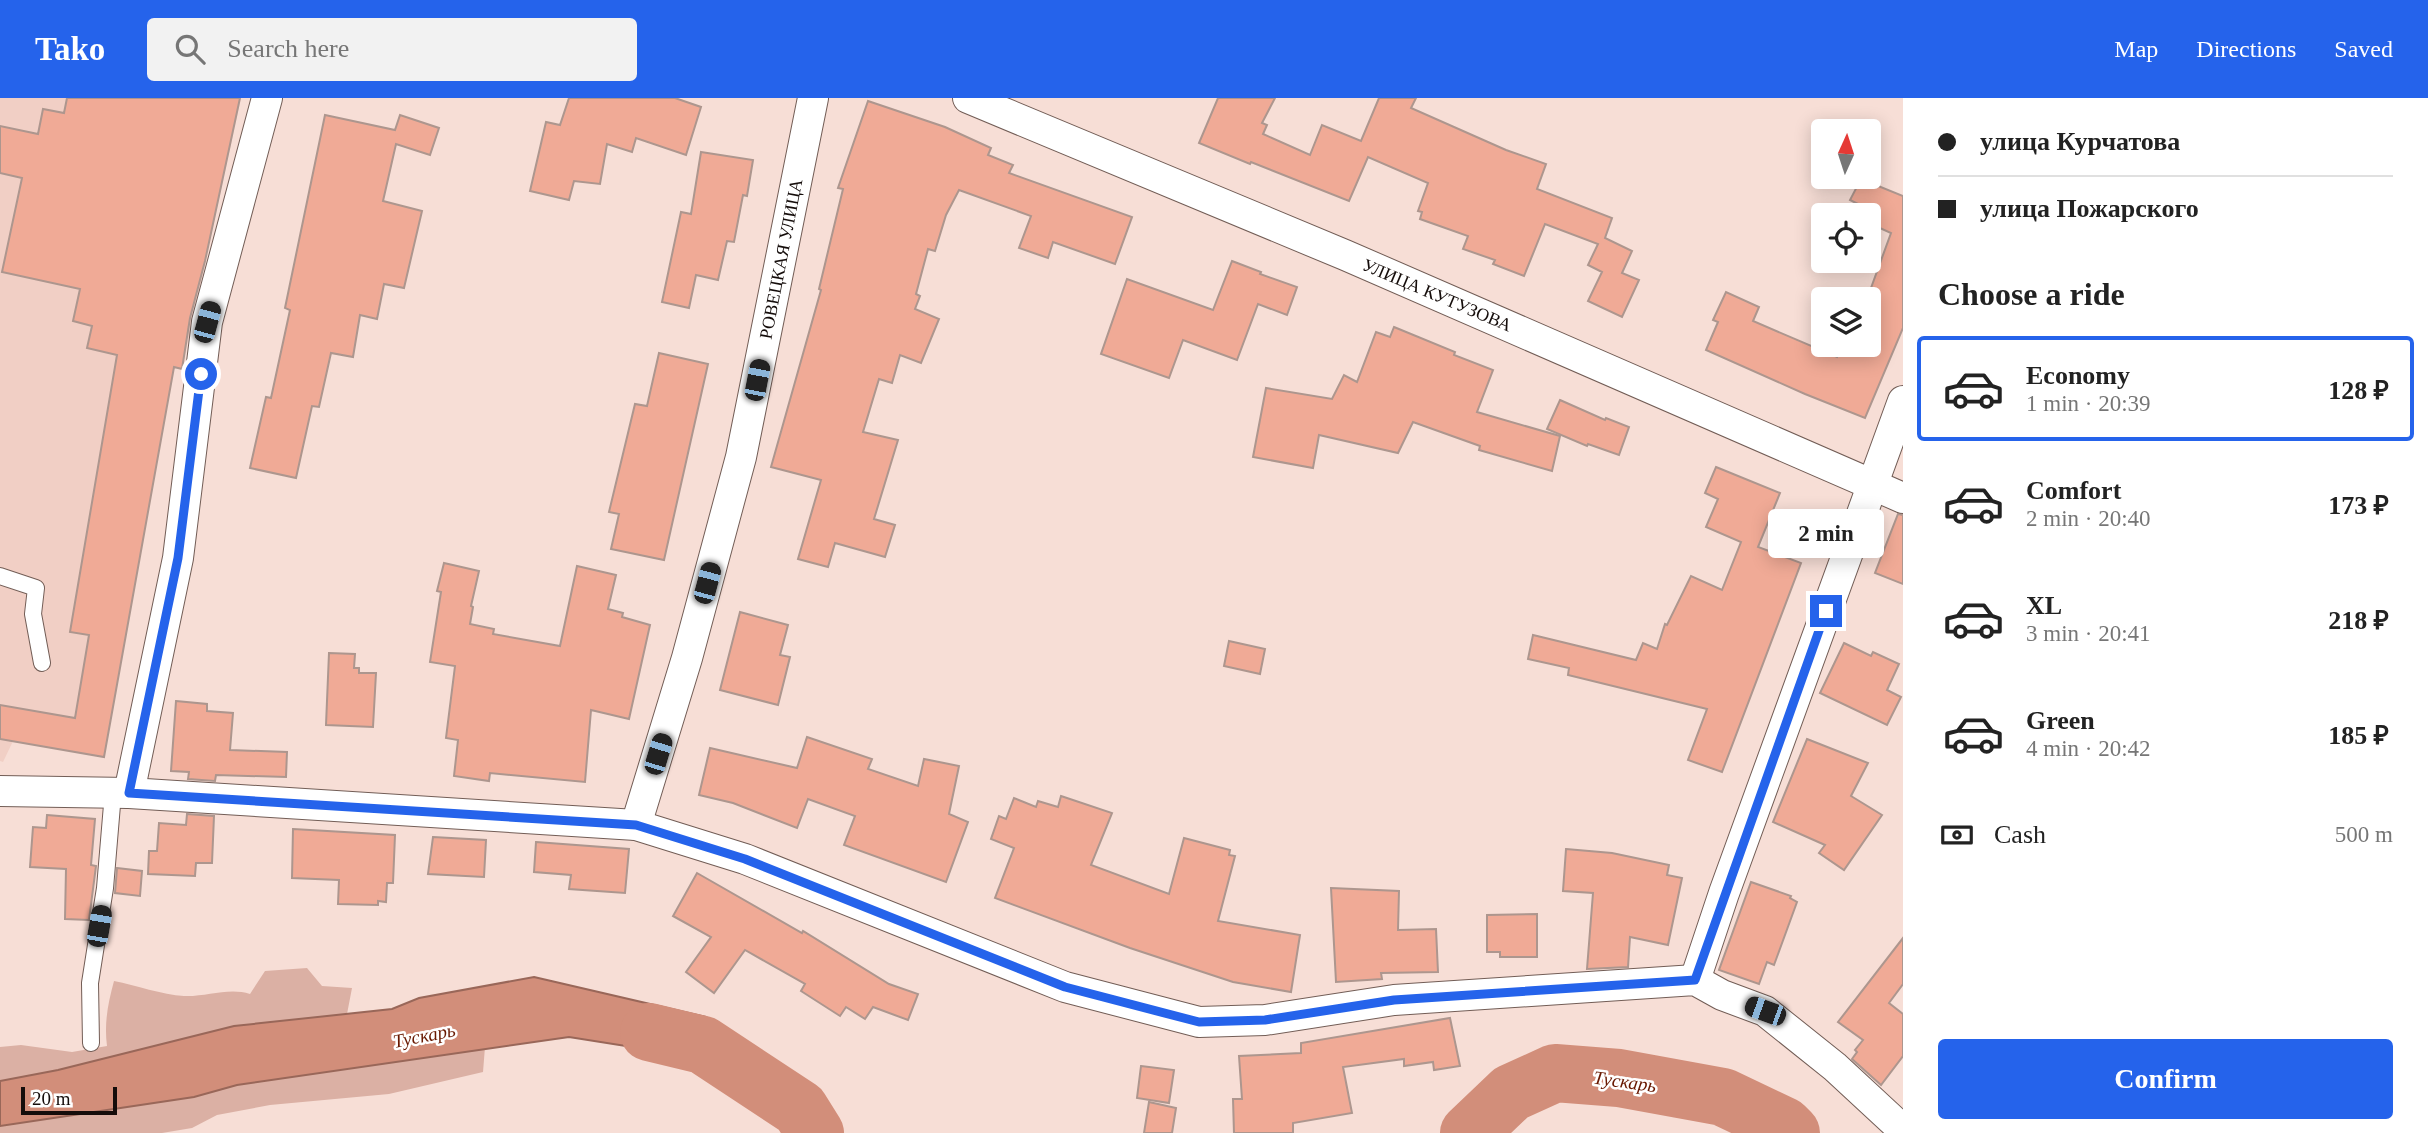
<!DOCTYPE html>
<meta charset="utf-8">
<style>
:root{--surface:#fff;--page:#f2f2f2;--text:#222;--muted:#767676;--line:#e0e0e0;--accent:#2563eb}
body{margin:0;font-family:Georgia,serif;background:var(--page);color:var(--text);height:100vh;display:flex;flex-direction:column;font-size:26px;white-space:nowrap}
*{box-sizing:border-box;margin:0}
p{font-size:23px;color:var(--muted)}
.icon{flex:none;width:38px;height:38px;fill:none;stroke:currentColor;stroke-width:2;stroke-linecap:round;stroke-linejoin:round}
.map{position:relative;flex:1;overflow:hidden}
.drawer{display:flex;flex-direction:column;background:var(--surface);width:525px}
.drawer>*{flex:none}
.top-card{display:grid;align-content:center;height:154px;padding:0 35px;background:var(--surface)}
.needle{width:46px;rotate:3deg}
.tools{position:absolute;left:1811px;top:21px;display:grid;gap:14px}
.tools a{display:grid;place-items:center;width:70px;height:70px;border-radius:7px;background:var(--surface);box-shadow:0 4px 18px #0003;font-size:35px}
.scale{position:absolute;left:21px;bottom:18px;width:96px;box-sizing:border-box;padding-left:7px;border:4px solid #150d0b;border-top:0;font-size:19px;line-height:24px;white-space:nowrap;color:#150d0b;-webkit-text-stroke:5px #fff;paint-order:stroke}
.end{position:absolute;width:32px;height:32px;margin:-16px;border:9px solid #2563eb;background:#fff;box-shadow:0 0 0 4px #fff}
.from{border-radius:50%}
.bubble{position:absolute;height:49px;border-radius:7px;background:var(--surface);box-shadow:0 4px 18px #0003;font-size:23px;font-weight:600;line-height:49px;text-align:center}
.car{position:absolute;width:21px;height:42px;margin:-21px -10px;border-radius:9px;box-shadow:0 0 5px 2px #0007;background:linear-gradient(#222 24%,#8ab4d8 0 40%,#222 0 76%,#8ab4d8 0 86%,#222 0)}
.top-card b{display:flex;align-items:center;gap:24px;height:66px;font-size:26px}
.top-card b+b{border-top:2px solid var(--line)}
.top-card i{width:18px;height:18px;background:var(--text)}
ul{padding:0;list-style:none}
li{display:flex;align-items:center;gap:21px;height:105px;margin:0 14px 10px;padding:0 21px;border:4px solid transparent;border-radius:7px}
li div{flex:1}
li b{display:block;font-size:26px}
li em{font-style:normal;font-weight:600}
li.active{border-color:var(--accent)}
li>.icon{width:63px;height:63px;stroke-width:1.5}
h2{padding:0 35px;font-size:32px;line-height:84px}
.pay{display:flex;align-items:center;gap:18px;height:77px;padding:0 35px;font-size:26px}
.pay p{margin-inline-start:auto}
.cta{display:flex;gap:14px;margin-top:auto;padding:14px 35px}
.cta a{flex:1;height:80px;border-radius:7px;background:var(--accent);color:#fff;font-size:28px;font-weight:600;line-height:80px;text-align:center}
header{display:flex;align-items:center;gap:42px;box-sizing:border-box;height:98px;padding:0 35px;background:var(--accent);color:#fff}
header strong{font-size:33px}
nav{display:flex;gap:38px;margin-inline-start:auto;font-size:24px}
.search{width:490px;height:63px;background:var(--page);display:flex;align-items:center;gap:18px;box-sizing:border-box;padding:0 24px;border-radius:7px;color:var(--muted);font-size:26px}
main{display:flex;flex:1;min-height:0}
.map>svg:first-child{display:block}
</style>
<header>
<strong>Tako</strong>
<div class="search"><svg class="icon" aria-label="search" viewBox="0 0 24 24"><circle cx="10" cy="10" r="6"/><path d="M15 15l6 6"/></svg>Search here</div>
<nav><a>Map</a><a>Directions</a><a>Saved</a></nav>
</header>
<main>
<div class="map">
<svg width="1903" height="1035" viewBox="0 0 1903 1035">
<rect width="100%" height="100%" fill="#f7ded6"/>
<path fill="#f1cfc5" d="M0 0H241L182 271 173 269 104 659 13 643 3 664 0 663Z"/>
<g fill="#dbb0a4">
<path d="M307 870 322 888 352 890 347 916 234 928 58 972 0 983V949L21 947 72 954 107 948C104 925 108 905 114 883 136 887 162 897 184 898 206 899 229 889 250 896L265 873Z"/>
<path d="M485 949 483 974 389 996 270 1007 217 1017 192 1030 162 1035H0V1028L194 999 237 987Z"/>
</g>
<path fill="#d28e7a" stroke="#996759" stroke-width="2" d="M534 879 706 919 791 974 813 1004 829 1035H804L780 998 722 960 689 958 569 939 237 987 194 999 0 1028V983L58 972 234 928 392 911 419 900Z"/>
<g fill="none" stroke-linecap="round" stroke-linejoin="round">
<g stroke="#d28e7a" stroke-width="58">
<path d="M649 934 703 947 800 1011 815 1035"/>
<path d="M1469 1035 1511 995 1555 975 1619 980 1723 999 1784 1028 1791 1035"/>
</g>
</g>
<g fill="#f0aa96" stroke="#ad968e" stroke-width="2">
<path d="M67 0H240L205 163 190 220 182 271 174 269 104 659 0 641V607L75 620 89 537 70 534 117 257 87 250 92 228 73 223 80 191 2 174 22 80 0 75V28L38 36 43 11 64 15Z"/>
<path d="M569 0H675L701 9 686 57 636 40 632 54 607 46 600 86 574 83 569 102 530 93 546 24 560 27Z"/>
<path d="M1218 0H1275L1262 25 1267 27 1263 36 1310 57 1322 27 1361 43 1379 0H1416L1411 10 1506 52 1546 66 1537 91 1612 120 1605 140 1632 153 1622 175 1639 182 1622 219 1588 203 1602 174 1588 167 1598 146 1545 126 1524 178 1493 166 1495 162 1463 151 1468 138 1420 121 1422 114 1418 113 1428 85 1368 59 1349 103 1251 64 1250 66 1199 45Z"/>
<path d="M868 3 945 29 991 50 988 57 1013 67 1009 75 1132 119 1115 166 1053 144 1048 160 1019 150 1031 118 959 92 946 117 935 153 928 151 916 196 920 198 915 211 939 221 921 265 900 257 892 285 879 281 863 334 898 342 874 421 895 427 885 459 835 445 828 469 798 461 821 382 771 369 821 192 819 191 843 91 838 90Z"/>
<path d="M325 17 395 32 400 17 439 30 430 57 396 46 383 103 422 113 404 190 384 186 377 221 360 217 353 259 331 255 319 309 312 308 296 380 250 370 266 299 271 300 290 212 285 210Z"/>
<path d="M701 54 753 62 747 98 743 97 734 144 727 143 718 182 696 177 689 210 662 204 681 114 691 116Z"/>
<path d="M1861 81 1903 98V230L1865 320 1805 296 1706 252 1718 224 1713 222 1726 194 1759 209 1753 223 1837 259 1842 247H1869V201H1867L1891 135 1871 126 1876 115 1850 102Z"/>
<path d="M1232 163 1261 174 1260 176 1297 189 1287 217 1258 206 1237 262 1183 242 1169 280 1101 256 1127 181 1213 212Z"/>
<path d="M1394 229 1455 254 1454 257 1493 272 1477 314 1560 338 1552 373 1479 352 1480 348 1413 324 1398 355 1319 337 1313 370 1253 359 1266 290 1332 301 1344 277 1357 284 1376 234 1390 239Z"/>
<path d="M659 255 708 266 664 462 611 451 619 416 609 414 635 306 647 308Z"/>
<path d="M1560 302 1605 322 1606 320 1629 329 1619 357 1588 346 1587 348 1547 331Z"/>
<path d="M1716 369 1780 395 1758 449 1801 465 1722 674 1688 662 1707 611 1568 577 1569 570 1528 561 1533 537 1636 562 1643 545 1657 551 1665 526 1667 527 1691 478 1722 492 1741 444 1706 429 1718 401 1705 395Z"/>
<path d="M1898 416 1903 417V486L1875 475Z"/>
<path d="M444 465 479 473 471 508 473 509 470 526 494 531 493 536 560 548 577 468 616 477 608 511 623 515 622 519 650 527 629 621 591 612 585 684 490 675 489 683 454 678 458 642 446 640 455 568 430 564 441 494 437 493Z"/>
<path d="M740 514 788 527 780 557 790 559 778 607 720 592Z"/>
<path d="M1229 543 1265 551 1260 576 1224 568Z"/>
<path d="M1844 545 1871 558 1873 554 1899 566 1887 592 1901 599 1887 627 1820 595Z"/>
<path d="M329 555 355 556 354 570H359V575H376L373 629 326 627Z"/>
<path d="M176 603 207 606V613L233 615 230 652 287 654 286 679 216 677 215 683 188 681 189 674 171 673Z"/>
<path d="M807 639 872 661 868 671 918 688 924 661 959 668 949 716 968 724 946 784 844 747 855 718 808 701 797 730 733 705 699 697 710 650 797 670Z"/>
<path d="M1807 641 1868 665 1851 698 1882 717 1844 772 1819 755 1825 747 1773 724Z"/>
<path d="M1061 698 1112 715 1091 767 1169 796 1184 740 1230 752 1229 757 1235 758 1218 823 1300 837 1291 894 1233 884 1130 850 995 800 1014 750 991 741 999 718 1006 721 1014 700 1036 709 1038 703 1058 709Z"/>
<path d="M187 716 214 718 212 765H196L195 778 148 776 149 753H157L159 725 186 727Z"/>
<path d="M47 717 95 721 91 767 96 768 89 822 65 821 66 771 30 769 33 729 46 730Z"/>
<path d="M293 731 395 737 393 785H387L386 804 378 803V807L338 806 339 782 292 780Z"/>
<path d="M433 739 486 742 484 779 428 776Z"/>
<path d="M536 744 629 751 625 795 569 791 571 777 534 774Z"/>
<path d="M1566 751 1612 755 1669 767 1667 777 1682 780 1668 847 1630 839 1628 869 1587 871 1593 795 1563 793Z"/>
<path d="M117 770 142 773 140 798 115 795Z"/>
<path d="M697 775 802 835 803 833 889 886 918 896 908 922 873 909 865 921 846 909 840 918 801 893 805 886 745 852 714 895 686 874 711 839 673 818Z"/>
<path d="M1751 784 1791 798 1790 800 1797 804 1774 867 1767 864 1759 886 1719 872Z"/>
<path d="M1331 790 1399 793 1398 832 1436 831 1438 874 1381 875 1382 881 1336 884Z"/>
<path d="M1537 816V859H1500V854H1487V817Z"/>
<path d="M1903 840V886L1889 905 1903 916V958L1881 987 1852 961 1857 954 1855 952 1863 942 1838 924Z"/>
<path d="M1450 920 1460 968 1434 972 1433 964 1404 968V961L1343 969 1352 1015 1293 1025V1035H1234L1233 1001H1242L1239 958 1301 955V945Z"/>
<path d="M1141 968 1174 972 1169 1005 1137 1000Z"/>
<path d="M1149 1004 1176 1010 1172 1035H1144Z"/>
</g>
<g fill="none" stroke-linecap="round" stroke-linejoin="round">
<g stroke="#725d56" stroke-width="18">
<g id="service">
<path d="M0 478 36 490 33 516 42 565"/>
<path d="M91 945 90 885 105 790 113 695"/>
</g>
</g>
<g stroke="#725d56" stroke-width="32">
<g id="minor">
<path d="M968 0 1345 157 1903 400"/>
<path d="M0 693 129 695 636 727 745 761 1065 889 1199 924 1265 922 1394 902 1695 882 1722 897 1765 913 1835 969 1903 1032"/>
<path d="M129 695 178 460 207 224 267 0"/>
<path d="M636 727 687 560 741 359 813 0"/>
<path d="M1695 882 1724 795 1903 303"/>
</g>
</g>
<use href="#service" stroke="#fff" stroke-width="16"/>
<use href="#minor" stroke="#fff" stroke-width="30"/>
</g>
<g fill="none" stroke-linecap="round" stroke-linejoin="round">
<path stroke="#2563eb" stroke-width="9" d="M201 276 178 460 129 695 636 727 745 761 1065 889 1199 924 1265 922 1394 902 1695 882 1826 513"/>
</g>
<g text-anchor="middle" stroke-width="5" stroke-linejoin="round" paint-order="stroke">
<g font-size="18" fill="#150d0b" stroke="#fff">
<text transform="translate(781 161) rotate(-79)" y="6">РОВЕЦКАЯ УЛИЦА</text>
<text transform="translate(1437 197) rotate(23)" y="6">УЛИЦА КУТУЗОВА</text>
</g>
<g font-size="19" font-style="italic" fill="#681800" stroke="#fff">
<text transform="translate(424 937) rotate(-11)" y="7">Тускарь</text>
<text transform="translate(1625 983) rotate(8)" y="7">Тускарь</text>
</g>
</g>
</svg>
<div class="tools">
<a><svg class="needle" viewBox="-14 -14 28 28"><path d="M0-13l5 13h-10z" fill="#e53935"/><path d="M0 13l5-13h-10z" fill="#767676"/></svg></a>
<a><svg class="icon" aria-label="locate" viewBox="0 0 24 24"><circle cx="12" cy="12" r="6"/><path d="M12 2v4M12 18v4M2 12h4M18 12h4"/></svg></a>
<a><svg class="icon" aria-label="layers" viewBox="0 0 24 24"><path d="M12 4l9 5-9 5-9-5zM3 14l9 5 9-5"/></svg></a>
</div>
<div class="scale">20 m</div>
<i class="end from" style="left:201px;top:276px"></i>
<i class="end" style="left:1826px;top:513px"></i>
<div class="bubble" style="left:1768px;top:411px;width:116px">2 min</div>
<i class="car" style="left:207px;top:224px;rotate:15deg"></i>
<i class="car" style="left:757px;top:282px;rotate:11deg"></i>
<i class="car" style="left:707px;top:485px;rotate:15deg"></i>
<i class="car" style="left:658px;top:656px;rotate:17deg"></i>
<i class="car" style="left:99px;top:828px;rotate:10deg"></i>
<i class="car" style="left:1765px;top:913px;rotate:290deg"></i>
</div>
<section class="drawer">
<div class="top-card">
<b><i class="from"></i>улица Курчатова</b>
<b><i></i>улица Пожарского</b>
</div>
<h2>Choose a ride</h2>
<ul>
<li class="active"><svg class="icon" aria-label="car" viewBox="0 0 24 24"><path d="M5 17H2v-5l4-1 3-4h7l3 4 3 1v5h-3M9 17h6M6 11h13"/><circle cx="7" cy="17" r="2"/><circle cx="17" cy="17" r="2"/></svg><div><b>Economy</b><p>1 min · 20:39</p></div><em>128 ₽</em></li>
<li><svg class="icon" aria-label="car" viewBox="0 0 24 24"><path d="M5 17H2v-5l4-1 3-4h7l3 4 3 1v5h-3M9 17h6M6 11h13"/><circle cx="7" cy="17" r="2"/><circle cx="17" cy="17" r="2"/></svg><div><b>Comfort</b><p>2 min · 20:40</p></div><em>173 ₽</em></li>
<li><svg class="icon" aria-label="car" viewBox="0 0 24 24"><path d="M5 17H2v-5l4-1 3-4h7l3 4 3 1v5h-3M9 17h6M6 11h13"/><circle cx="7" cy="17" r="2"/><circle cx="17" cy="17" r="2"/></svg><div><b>XL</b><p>3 min · 20:41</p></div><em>218 ₽</em></li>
<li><svg class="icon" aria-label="car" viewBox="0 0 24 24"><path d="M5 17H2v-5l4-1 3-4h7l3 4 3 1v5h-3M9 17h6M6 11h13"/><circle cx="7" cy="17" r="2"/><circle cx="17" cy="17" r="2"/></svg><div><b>Green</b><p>4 min · 20:42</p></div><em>185 ₽</em></li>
</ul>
<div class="pay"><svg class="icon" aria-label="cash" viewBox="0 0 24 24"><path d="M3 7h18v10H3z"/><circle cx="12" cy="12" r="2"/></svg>Cash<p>500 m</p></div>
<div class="cta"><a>Confirm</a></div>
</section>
</main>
